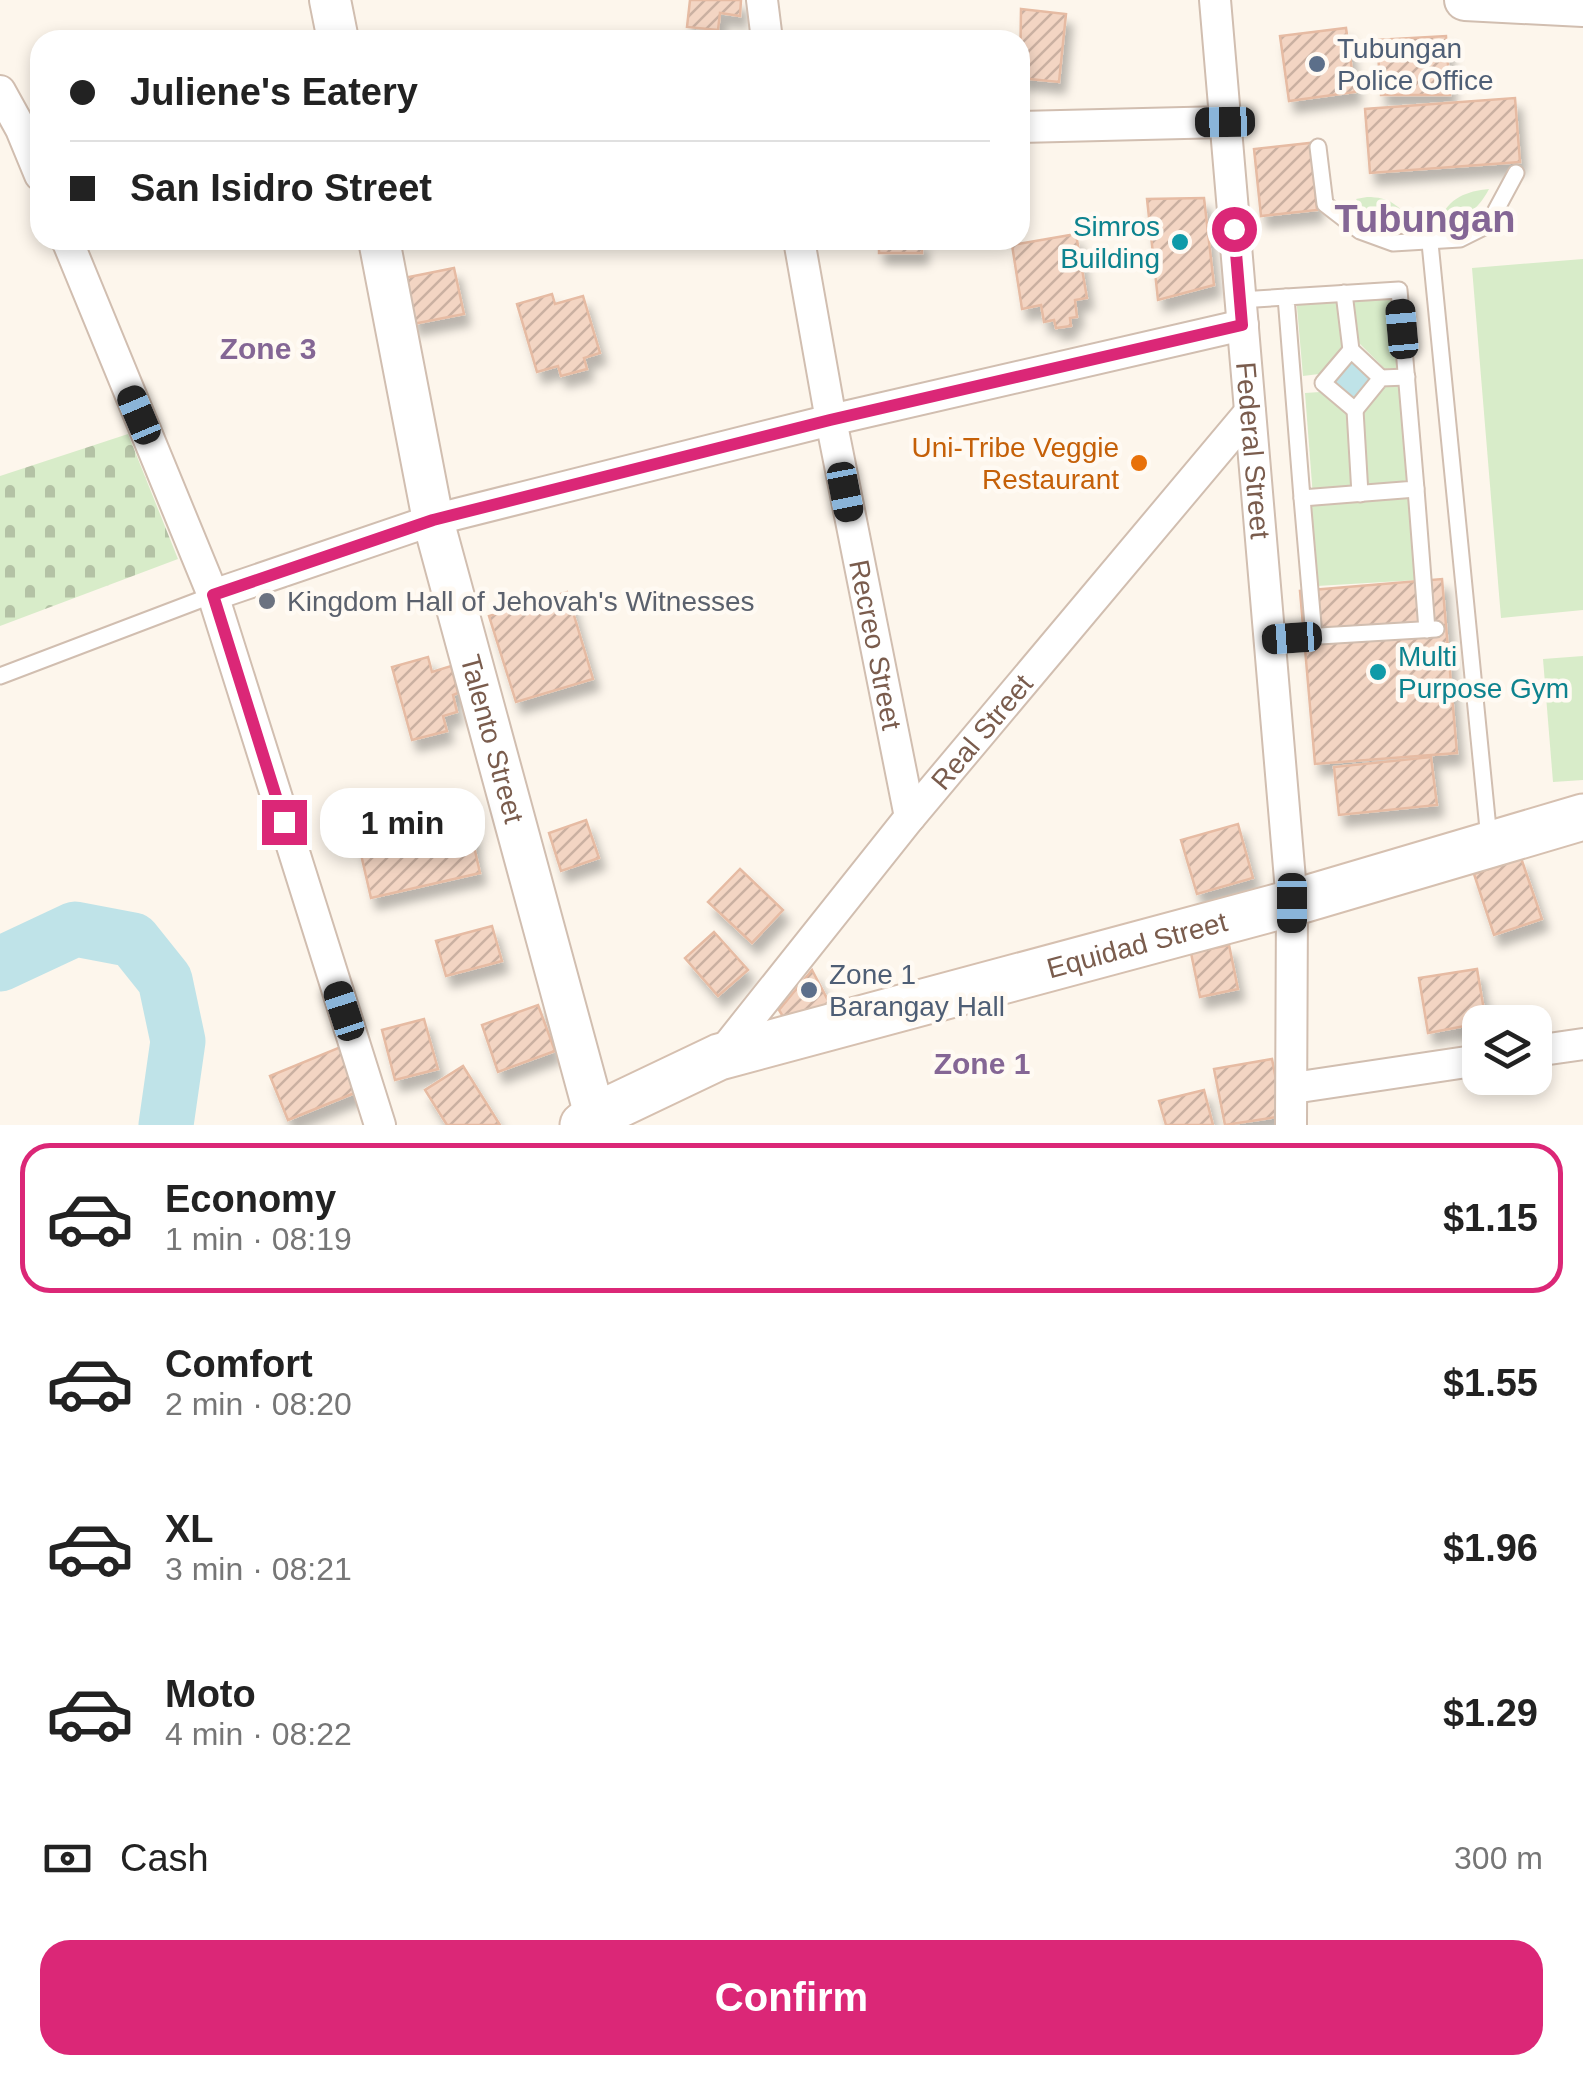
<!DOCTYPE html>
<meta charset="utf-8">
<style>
:root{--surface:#fff;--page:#f6f6f6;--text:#222;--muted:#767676;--line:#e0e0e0;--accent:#db2777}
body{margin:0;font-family:Helvetica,sans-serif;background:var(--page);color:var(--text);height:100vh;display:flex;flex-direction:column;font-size:38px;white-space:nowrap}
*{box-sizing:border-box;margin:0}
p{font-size:32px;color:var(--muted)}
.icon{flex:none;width:55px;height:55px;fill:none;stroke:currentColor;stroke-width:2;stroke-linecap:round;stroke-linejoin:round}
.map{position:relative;height:1125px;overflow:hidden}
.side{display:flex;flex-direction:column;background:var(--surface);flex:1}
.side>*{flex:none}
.guide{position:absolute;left:30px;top:30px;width:1000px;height:220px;border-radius:30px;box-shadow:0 5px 15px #0003;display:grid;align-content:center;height:220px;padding:0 40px;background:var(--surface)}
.tools{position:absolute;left:1462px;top:1005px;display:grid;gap:20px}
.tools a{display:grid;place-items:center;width:90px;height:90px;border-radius:20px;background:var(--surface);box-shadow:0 5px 15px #0003;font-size:50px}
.end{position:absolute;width:45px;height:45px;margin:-22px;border:12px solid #db2777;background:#fff;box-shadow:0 0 0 5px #fff}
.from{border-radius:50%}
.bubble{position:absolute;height:70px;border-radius:30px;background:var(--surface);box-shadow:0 5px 15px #0003;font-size:32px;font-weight:800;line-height:70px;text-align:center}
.car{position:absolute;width:30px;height:60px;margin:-30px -15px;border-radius:12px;box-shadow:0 0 8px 2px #0007;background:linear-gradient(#222 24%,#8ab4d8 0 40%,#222 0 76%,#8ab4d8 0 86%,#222 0)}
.guide b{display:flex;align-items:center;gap:35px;height:95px;font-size:38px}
.guide b+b{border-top:2px solid var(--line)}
.guide i{width:25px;height:25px;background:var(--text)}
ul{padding:18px 0 0;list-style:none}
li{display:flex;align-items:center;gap:30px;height:150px;margin:0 20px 15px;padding:0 20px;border:5px solid transparent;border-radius:30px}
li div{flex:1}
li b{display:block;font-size:38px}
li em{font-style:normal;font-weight:800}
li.current{border-color:var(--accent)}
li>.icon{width:90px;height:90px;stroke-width:1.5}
.pay{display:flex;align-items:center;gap:25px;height:110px;padding:0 40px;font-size:38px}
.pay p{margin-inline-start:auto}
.cta{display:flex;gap:20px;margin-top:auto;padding:20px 40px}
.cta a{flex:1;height:115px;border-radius:30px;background:var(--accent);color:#fff;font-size:40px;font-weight:800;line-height:115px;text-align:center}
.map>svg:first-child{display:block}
</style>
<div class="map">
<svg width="1583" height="1125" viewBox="0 0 1583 1125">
<defs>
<pattern id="cemetery-stones" width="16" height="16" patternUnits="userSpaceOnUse" patternTransform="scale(2.5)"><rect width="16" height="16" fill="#d8ecc9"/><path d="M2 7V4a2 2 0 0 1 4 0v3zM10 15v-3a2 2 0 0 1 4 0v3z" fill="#b4c2a5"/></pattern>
<pattern id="building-hatch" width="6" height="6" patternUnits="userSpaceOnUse" patternTransform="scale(2.5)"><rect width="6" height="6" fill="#f3d5c3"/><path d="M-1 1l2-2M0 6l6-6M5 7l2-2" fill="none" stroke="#cab0a1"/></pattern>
<filter id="shadow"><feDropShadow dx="6" dy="11" stdDeviation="5" flood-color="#0004"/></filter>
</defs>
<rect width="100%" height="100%" fill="#fdf6ec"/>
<g fill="#d8ecc9">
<path d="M1489 189C1478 210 1464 221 1440 220 1448 198 1467 191 1489 189Z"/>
<path d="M1367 197C1389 197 1400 205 1411 224 1389 223 1369 218 1356 199Z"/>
<path d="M1583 259V610L1501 618 1472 268Z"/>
<path d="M1399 290 1406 368 1385 369 1358 342 1351 293Z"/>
<path d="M1337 294 1344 346 1319 374 1303 376 1296 296Z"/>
<path d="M1386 386H1407L1416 489 1366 493 1361 415Z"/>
<path d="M1320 392 1348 414 1352 494 1313 497 1305 393Z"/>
<path d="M1412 494 1418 580 1317 586 1310 500Z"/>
<path d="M1583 656V780L1553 782 1543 659Z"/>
</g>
<path fill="url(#cemetery-stones)" d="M128 434 178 559 0 626V476Z"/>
<path fill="#bfe3e8" stroke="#a5d3da" stroke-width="2.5" d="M1351 360 1372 378 1354 400 1333 381Z"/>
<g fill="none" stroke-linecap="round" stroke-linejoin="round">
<path stroke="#bfe3e8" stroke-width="55" d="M0 964 75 929 133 940 165 980 178 1041 166 1125"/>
</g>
<g fill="url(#building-hatch)" stroke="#e6bba3" stroke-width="2.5" filter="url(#shadow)">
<path d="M690 0H741L740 16 720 13 718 30 687 27Z"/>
<path d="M1021 9 1066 14 1059 82 1020 78Z"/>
<path d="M1346 28 1355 92 1289 101 1280 36Z"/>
<path d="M1446 36 1450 95H1381L1377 40Z"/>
<path d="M1515 98 1520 162 1370 173 1365 109Z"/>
<path d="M1310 143 1317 210 1261 216 1254 149Z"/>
<path d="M1204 198 1214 285 1158 300 1147 199Z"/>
<path d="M1076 234 1087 298 1075 300 1077 317 1070 318 1071 326 1056 328 1054 320 1044 322 1041 305 1022 309 1012 245Z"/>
<rect x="879" y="240" width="43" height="13"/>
<path d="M454 268 464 314 413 324 404 278Z"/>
<path d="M552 294 555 304 583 296 600 353 584 358 587 369 561 376 558 366 537 372 517 304Z"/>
<path d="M1442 579 1457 753 1315 764 1300 591Z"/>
<path d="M567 592 593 679 516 702 489 616Z"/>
<path d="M428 657 432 672 451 666 458 693 453 695 457 712 443 716 447 731 412 740 392 667Z"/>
<path d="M1431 757 1437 805 1339 815 1334 767Z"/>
<path d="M466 811 480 873 371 898 357 837Z"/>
<path d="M586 820 599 858 561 871 549 833Z"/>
<path d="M1238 824 1253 878 1197 894 1181 840Z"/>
<path d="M1521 858 1542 919 1494 935 1474 874Z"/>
<path d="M740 869 783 910 752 943 708 902Z"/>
<path d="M492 926 502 961 446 976 436 941Z"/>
<path d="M714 932 748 970 718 996 685 958Z"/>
<path d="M1229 945 1238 989 1200 997 1191 953Z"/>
<path d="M1477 969 1486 1022 1428 1033 1419 978Z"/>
<path d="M812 970 834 1012 787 1023 779 1010Z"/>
<path d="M538 1005 555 1051 498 1072 482 1025Z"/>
<path d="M424 1019 438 1069 395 1080 382 1030Z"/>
<path d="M343 1046 362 1090 288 1120 270 1076Z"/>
<path d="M1272 1059 1283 1116 1225 1125 1214 1069Z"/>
<path d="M463 1066 500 1125H447L425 1090Z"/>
<path d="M1204 1090 1213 1125H1166L1159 1101Z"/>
</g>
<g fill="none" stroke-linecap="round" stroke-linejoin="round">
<g stroke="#d1beb0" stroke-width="19">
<g id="service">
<path d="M1318 147 1325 204 1360 231 1393 243 1460 239 1488 225 1516 173"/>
<path d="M1430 243 1489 839"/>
<path d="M1399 290 1416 489 1302 498 1286 297Z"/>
<path d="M1344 293 1351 350"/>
<path d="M1240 300 1286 297"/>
<path d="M1381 378 1355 410 1323 383 1351 350 1381 378 1407 377"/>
<path d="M1355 410 1360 494"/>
<path d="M1416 489 1427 630"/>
<path d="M1302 498 1314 636"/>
<path d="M1269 639 1436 629"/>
<path d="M0 676 213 595"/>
</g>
</g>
<g stroke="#d1beb0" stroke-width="34">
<g id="minor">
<path d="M762 0 767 40"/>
<path id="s1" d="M1215 0 1292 903 1291 1125"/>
<path d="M0 91 21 129 40 175"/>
<path d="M1020 127 1225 122"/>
<path d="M67 240 213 595 380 1125"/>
<path id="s2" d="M799 240 831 420 910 817"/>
<path d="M213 595 433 520 831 420 1243 325"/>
<path d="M1535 1051 1583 1044"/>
<path id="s3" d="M719 1057 910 817 1250 412"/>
<path d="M1293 1088 1480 1060"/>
</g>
</g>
<g stroke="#d1beb0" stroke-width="44">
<g id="tertiary">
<path d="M330 0 338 40"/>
<path d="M1465 0 1583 6"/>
<path id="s4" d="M379 240 433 520 595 1116"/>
</g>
</g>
<g stroke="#d6c0b0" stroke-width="49">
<g id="secondary">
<path id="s5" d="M583 1125 595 1116 719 1057 1292 903 1583 817"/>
</g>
</g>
<use href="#service" stroke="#fff" stroke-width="15"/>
<use href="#minor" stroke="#fff" stroke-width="30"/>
<use href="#tertiary" stroke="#fff" stroke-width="40"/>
<use href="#secondary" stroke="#fff" stroke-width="45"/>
</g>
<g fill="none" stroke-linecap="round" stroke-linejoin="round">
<path stroke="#db2777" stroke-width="12" d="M284 822 213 595 433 520 830 420 1242 325 1234 229"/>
</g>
<g fill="#5c6f8a" stroke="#fffaf3" stroke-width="4">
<circle cx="1317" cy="64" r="10"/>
<circle cx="809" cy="990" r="10"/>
</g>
<g fill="#0f9aa8" stroke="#fffaf3" stroke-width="4">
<circle cx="1180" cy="242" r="10"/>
<circle cx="1378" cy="672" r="10"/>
</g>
<circle fill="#e8710a" stroke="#fffaf3" stroke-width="4" cx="1139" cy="463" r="10"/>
<circle fill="#6b7280" stroke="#fffaf3" stroke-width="4" cx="267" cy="601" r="10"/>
<g text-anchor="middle" stroke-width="9" stroke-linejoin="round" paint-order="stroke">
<g font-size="28" fill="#4e5e75" stroke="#fffaf3" text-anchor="start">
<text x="1337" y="58">Tubungan<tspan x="1337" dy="32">Police Office</tspan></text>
<text x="829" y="984">Zone 1<tspan x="829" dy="32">Barangay Hall</tspan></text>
</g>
<g font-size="28" fill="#0d838f" stroke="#fffaf3" text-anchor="end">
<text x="1160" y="236">Simros<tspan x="1160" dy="32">Building</tspan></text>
<text x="1398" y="666" text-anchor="start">Multi<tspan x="1398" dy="32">Purpose Gym</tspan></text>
</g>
<g font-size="28" fill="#c56008" stroke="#fffaf3" text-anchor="end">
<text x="1119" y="457">Uni-Tribe Veggie<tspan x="1119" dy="32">Restaurant</tspan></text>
</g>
<g font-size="28" fill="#7a5c4d" stroke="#fffaf3">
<text dy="10" stroke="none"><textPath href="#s1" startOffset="452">Federal Street</textPath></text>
<text dy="10" stroke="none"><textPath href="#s2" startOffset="412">Recreo Street</textPath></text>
<text dy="10" stroke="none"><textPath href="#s3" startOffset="418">Real Street</textPath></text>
<text dy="10" stroke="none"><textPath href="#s4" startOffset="512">Talento Street</textPath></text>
<text dy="10" stroke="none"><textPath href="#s5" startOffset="585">Equidad Street</textPath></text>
</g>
<g font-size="28" fill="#5b616d" stroke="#fffaf3" text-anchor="start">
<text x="287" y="611">Kingdom Hall of Jehovah's Witnesses</text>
</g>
<g font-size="30" font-weight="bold" fill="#846695" stroke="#fffaf3">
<text x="268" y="359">Zone 3</text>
<text x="982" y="1074">Zone 1</text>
</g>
<g font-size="38" font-weight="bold" fill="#846695" stroke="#fffaf3">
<text x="1425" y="232">Tubungan</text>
</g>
</g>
</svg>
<div class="tools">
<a><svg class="icon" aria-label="layers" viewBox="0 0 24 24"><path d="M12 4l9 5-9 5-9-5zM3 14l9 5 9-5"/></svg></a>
</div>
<i class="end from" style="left:1234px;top:229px"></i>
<i class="end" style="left:284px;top:822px"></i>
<div class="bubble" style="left:320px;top:788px;width:165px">1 min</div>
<i class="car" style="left:1225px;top:122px;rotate:269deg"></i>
<i class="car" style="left:1402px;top:329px;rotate:355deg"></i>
<i class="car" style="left:139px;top:415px;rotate:337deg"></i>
<i class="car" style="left:845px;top:492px;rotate:169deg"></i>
<i class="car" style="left:1292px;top:638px;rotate:266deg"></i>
<i class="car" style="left:1292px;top:903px;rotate:180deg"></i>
<i class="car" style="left:344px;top:1011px;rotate:342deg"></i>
<div class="guide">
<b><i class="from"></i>Juliene's Eatery</b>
<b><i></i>San Isidro Street</b>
</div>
</div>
<section class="side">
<ul>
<li class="current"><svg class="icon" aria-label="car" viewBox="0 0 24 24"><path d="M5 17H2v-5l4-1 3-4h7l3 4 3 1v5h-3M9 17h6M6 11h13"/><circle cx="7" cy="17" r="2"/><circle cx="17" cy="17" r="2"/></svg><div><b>Economy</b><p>1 min · 08:19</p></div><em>$1.15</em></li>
<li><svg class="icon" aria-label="car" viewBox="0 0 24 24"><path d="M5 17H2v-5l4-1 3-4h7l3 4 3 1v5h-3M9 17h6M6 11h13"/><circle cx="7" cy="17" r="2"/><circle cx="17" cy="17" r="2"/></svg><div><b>Comfort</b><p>2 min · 08:20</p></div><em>$1.55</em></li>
<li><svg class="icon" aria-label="car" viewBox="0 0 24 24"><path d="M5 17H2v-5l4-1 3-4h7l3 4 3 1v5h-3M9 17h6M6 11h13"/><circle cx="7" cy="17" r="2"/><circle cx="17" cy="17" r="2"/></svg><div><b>XL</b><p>3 min · 08:21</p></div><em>$1.96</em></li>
<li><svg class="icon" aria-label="car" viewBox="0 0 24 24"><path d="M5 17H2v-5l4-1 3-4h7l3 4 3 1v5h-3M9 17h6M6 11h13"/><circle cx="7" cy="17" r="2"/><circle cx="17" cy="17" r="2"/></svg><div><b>Moto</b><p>4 min · 08:22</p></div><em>$1.29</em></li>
</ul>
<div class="pay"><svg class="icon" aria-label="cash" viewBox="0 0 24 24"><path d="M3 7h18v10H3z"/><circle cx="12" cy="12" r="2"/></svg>Cash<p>300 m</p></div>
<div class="cta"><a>Confirm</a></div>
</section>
